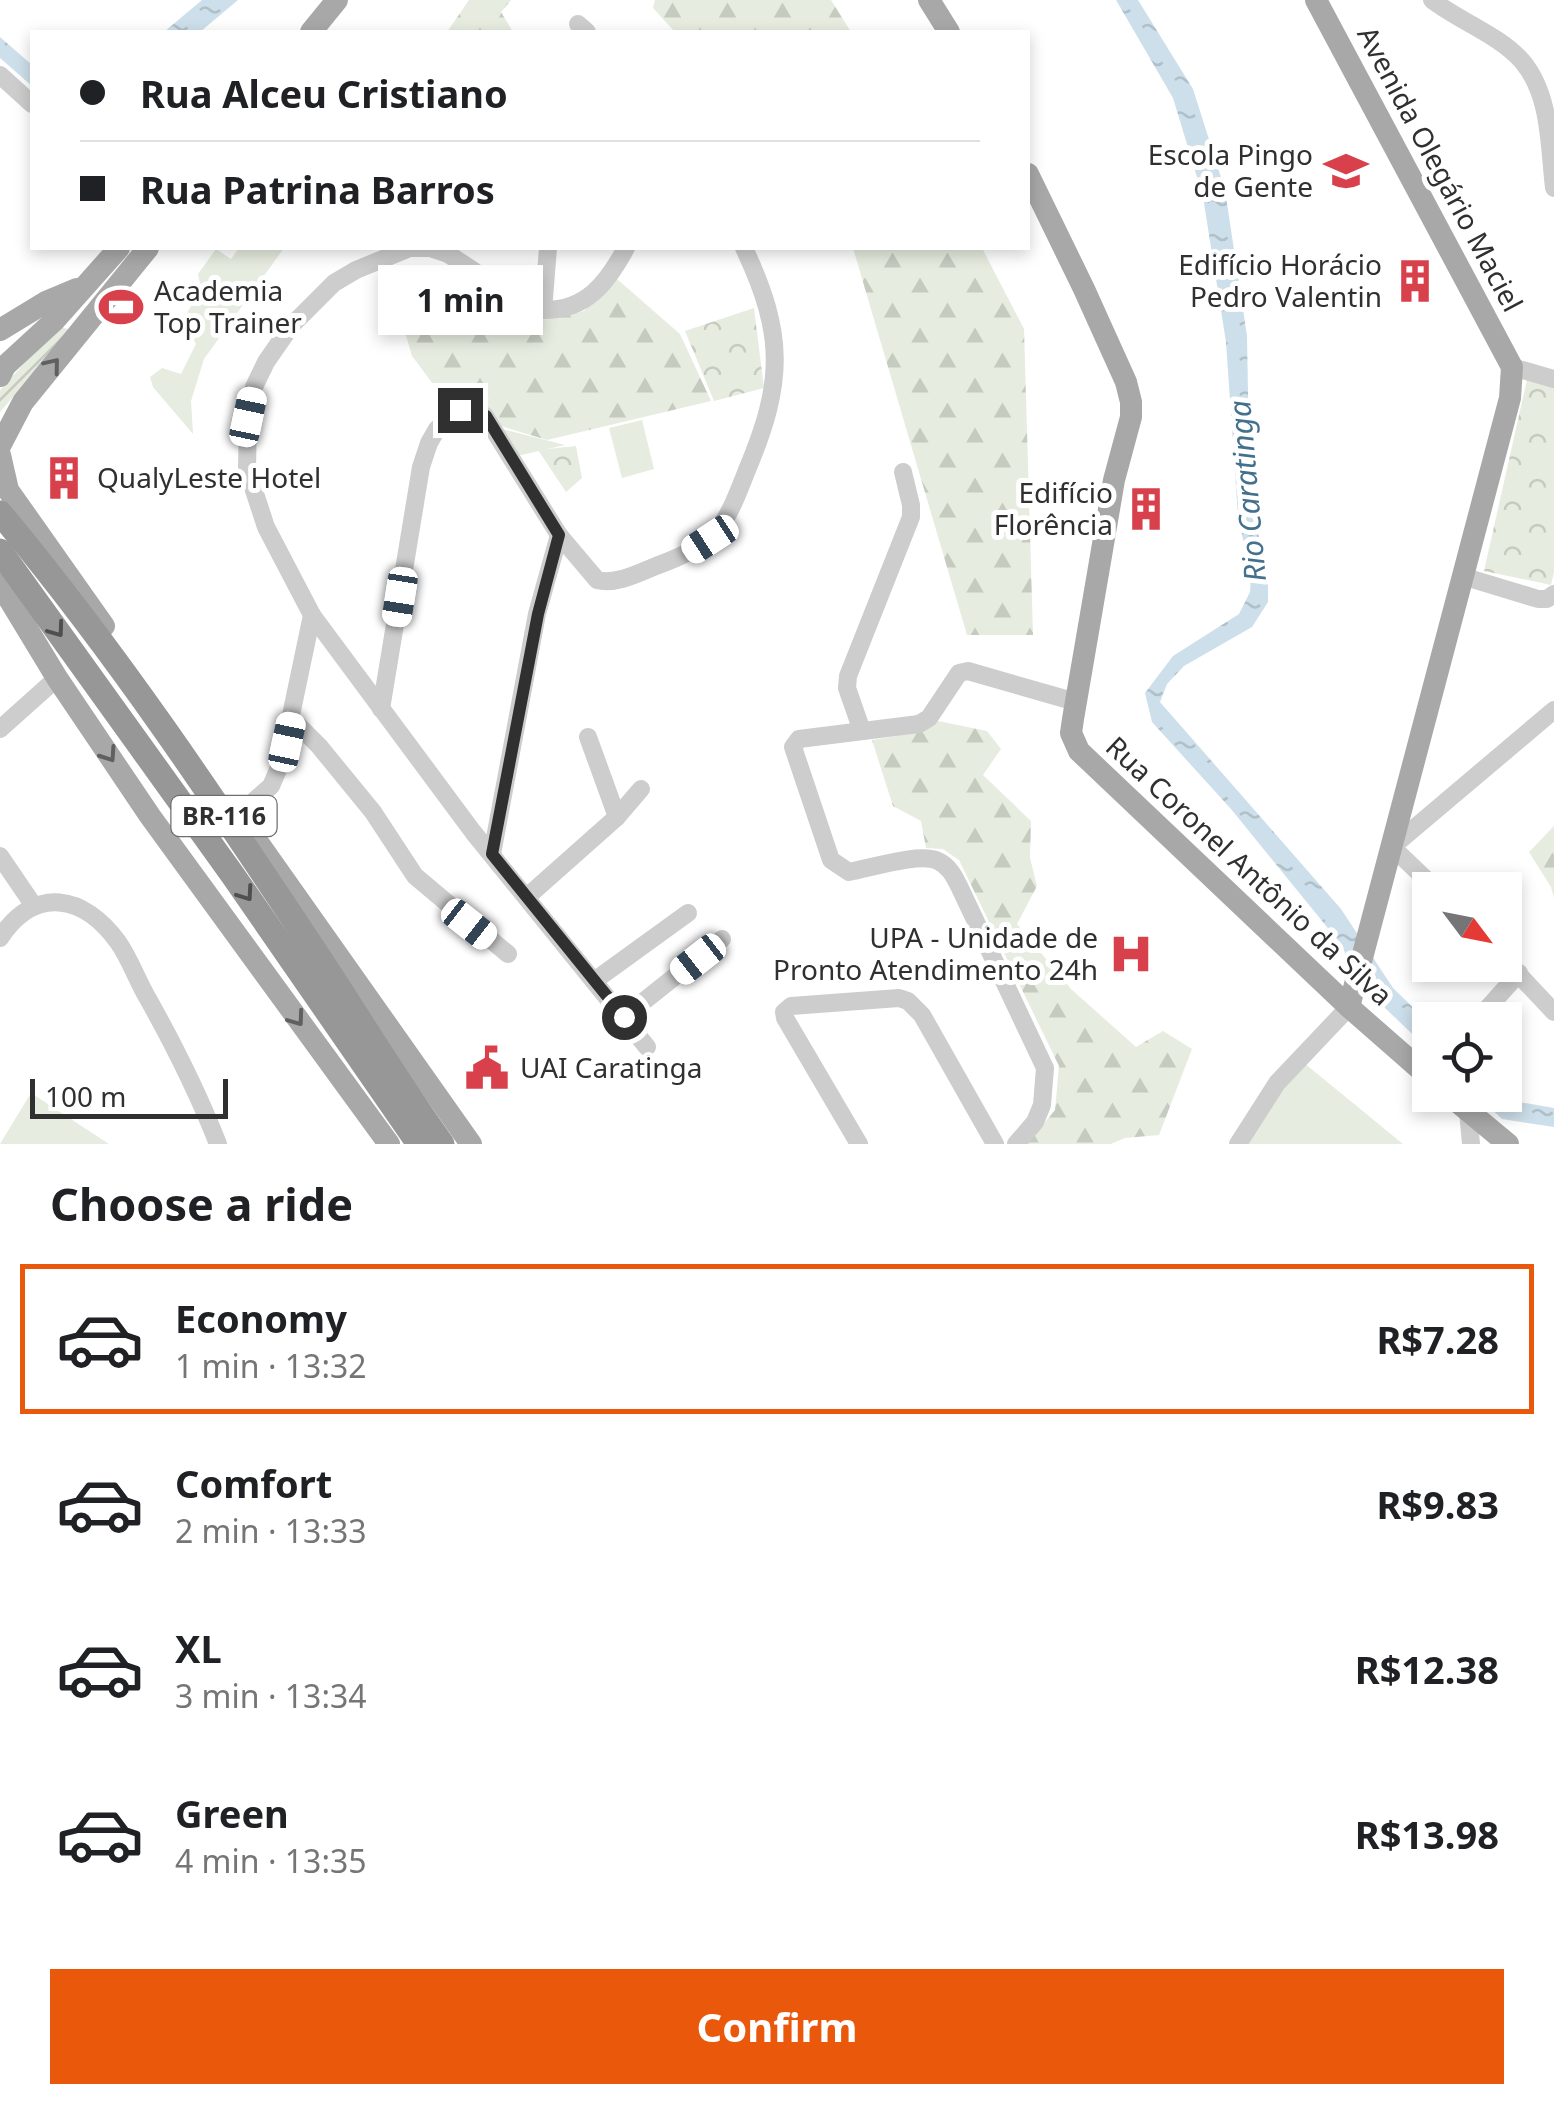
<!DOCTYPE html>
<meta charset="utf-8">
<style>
:root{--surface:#fff;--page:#f6f6f6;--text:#202124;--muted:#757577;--line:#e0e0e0;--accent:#ea580c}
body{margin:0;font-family:"Noto Sans",sans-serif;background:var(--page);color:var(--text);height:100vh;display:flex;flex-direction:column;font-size:38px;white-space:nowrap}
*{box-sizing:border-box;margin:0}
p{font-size:32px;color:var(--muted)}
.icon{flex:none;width:55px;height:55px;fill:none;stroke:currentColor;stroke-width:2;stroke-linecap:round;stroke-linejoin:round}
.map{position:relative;height:1144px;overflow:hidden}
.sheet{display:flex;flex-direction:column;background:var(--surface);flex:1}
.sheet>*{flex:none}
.banner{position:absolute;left:30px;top:30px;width:1000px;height:220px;border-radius:0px;box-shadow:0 5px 15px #0003;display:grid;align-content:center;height:220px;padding:0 50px;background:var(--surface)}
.needle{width:65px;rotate:122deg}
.buttons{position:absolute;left:1412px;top:872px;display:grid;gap:20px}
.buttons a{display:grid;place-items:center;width:110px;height:110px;border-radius:0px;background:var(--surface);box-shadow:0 5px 15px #0003;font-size:50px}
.scale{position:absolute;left:30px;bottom:25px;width:198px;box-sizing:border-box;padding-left:10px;border:5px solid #303030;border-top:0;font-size:28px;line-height:35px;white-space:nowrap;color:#303030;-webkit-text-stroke:8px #fff;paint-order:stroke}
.end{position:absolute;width:45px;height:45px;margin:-22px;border:12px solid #303030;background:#fff;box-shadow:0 0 0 5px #fff}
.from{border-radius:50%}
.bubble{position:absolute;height:70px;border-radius:0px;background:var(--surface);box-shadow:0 5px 15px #0003;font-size:32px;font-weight:700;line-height:70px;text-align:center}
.car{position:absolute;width:30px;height:60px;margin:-30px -15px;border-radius:12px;box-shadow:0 0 8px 2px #0007;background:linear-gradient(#fff 24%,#345 0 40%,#fff 0 76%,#345 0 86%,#fff 0)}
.banner b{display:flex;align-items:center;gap:35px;height:95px;font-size:38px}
.banner b+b{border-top:2px solid var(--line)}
.banner i{width:25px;height:25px;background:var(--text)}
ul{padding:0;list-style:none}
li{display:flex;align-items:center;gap:30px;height:150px;margin:0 20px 15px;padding:0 30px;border:5px solid transparent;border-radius:0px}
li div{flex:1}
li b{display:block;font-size:38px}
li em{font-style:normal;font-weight:700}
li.active{border-color:var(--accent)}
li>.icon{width:90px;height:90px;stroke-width:1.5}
h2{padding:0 50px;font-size:45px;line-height:120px}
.primary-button{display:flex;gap:20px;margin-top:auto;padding:20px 50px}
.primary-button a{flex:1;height:115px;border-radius:0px;background:var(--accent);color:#fff;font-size:40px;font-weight:700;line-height:115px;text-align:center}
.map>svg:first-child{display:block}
</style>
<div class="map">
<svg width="1554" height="1144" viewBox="0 0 1554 1144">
<defs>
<pattern id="forest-firs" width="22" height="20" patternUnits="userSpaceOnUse" patternTransform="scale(2.5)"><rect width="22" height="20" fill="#e6ecdf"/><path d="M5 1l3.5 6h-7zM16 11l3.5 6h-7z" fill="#c6cbc0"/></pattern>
<pattern id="park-crowns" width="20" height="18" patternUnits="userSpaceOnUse" patternTransform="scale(2.5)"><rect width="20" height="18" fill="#e6ecdf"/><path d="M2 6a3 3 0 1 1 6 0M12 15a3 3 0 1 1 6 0" fill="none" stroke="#c6cbc0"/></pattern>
<pattern id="garden-furrows" width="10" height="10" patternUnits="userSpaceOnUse" patternTransform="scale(2.5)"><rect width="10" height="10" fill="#e6ecdf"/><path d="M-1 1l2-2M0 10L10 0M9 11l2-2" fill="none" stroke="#c6cbc0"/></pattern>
<pattern id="water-ripples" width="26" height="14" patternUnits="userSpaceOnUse" patternTransform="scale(2.5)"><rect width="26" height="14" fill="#cddfea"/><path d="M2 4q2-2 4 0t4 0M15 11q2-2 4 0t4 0" fill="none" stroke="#b0c0c9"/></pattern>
</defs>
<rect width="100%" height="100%" fill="#fff"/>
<g fill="#e6ecdf">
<path d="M239 248H284L204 359 191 401 193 434 153 387 150 377 162 368 181 374 196 344 182 322 201 288 198 274 216 249 231 259Z"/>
<path d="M642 420 654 469 622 478 609 428Z"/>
<path d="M498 428 565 445 517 456Z"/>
<path d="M1298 1058 1403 1144H1234L1261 1092Z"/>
<path d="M31 1093 109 1144H0Z"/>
</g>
<g fill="url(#forest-firs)">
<path d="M469 0H511L501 12 513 32H447Z"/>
<path d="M655 0H831L851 32H675L653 8Z"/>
<path d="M853 248H982L1024 329 1033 635H967Z"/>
<path d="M617 279 680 334 711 401 547 440 454 412 412 356 396 301H440L474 321 552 319 584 311Z"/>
<path d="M938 721 987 731 1001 749 983 775 1031 821 1030 858 1037 886 1017 924 1071 989 1136 1047 1163 1031 1192 1049 1159 1135 1125 1138 1111 1144H1027L1055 1110 1059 1066 959 860 943 849 926 848 921 821 893 806 872 740 914 733Z"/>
<path d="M1554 826V898L1551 887 1529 852Z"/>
</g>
<g fill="url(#park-crowns)">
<path d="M754 308 764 388 714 401 685 331Z"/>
<path d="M1528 375 1554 383V572L1551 585 1484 571Z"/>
<path d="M576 446 582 478 566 492 538 450Z"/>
</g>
<path fill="url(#garden-furrows)" d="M58 326 71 330 0 412V390Z"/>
<g fill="url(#water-ripples)">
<path d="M202 0H238L200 32H164Z"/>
<path d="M1116 0H1138L1193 89 1225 190 1247 336 1249 448 1257 529 1268 572V602L1252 627 1184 666 1167 684 1160 702 1341 909 1393 988 1430 1024V1051L1363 987 1340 943 1231 809 1152 722 1145 693 1173 656 1239 614 1250 592 1251 576 1238 516 1226 342 1203 197 1173 98Z"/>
<path d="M0 37 32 65V86L0 58Z"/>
<path d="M1477 1095H1503L1508 1100 1554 1108V1127L1502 1119Z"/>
</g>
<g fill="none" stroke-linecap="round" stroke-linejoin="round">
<g stroke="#cdcdcd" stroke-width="18">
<path d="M1432 0C1459 21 1499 35 1522 61 1551 95 1549 146 1554 188"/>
<path d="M578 24 587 32"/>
<path d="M0 75 32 104"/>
<path d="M543 310C586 311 607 283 626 248"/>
<path d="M1512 367 1554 379"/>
<path d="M1462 576 1538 599H1547L1554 594"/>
<path d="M312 615 473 832 647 1047"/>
<path d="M381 709 421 467 429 443 437 429 460 410H477L485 416 559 535 597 580C616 585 639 573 656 566 718 543 724 529 747 470 784 382 785 335 744 248"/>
<path d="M292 719 319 746 373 812 415 876 508 954"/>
<path d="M0 729 57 678"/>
<path d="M862 731 847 688 848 676 911 517V505L903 472"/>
<path d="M588 737 617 817"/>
<path d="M238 815 271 786 281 763 312 615 266 527 247 469 248 417 254 387 266 362 291 326 334 283 356 270 410 248H430L448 254 474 271 504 300 543 310 548 248"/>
<path d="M492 854 537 614 559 535"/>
<path d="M0 856 34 906"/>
<path d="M1437 890 1392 847 1554 710"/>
<path d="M528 896 617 817 641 789"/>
<path d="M0 938C35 885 84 895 118 942 130 959 137 980 147 997 174 1045 198 1093 218 1144"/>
<path d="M1505 960 1554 1012"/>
<path d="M594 981 688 913"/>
<path d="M624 1017 722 939"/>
<path d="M1477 1020 1519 973"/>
<path d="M1468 1111 1471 1144"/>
<path d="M859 1144 785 1018 784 1012 791 1006 899 998 908 1001 922 1015 995 1144"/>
<path d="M1016 1144 1035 1122 1042 1105 1045 1068 959 886C954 876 949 866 938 861 920 852 871 868 849 872L831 860 793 747 799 739 919 724 929 718 959 673 968 671 1076 702"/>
<path d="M1238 1144 1277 1083 1349 1007"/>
</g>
<g stroke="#a8a8a8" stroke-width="22">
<path d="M929 0 949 32"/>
<path d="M1316 0 1512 367 1510 398 1349 1007"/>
<path d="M311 32 337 0"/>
<path d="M1028 174 1084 289 1126 382 1131 402V417L1114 480 1073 719 1071 733 1079 751 1349 1007 1430 1078"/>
<path d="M0 330 46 302 77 289"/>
<path d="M0 376 5 366 54 321 119 248"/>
<path d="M0 446 23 402 148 248"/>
<path d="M0 455 8 490 104 626"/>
<path d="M0 584 57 678 150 816 389 1144"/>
<path d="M233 807 471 1144"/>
<path d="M1449 1095 1508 1144"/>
</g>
<g stroke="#979797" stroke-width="25">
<path d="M0 513C116 652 216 802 316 953 358 1016 397 1082 442 1144"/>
<path d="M0 551 232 874 419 1144"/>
</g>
</g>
<defs><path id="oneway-chevron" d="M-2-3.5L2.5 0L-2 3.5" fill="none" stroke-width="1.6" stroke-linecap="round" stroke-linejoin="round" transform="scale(2.5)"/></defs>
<g stroke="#606060">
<use href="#oneway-chevron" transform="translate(53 365) rotate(-51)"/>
<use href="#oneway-chevron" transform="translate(109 755) rotate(56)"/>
<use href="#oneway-chevron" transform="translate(297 1019) rotate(54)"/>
</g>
<g stroke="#4f4f4f">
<use href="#oneway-chevron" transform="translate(57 630) rotate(54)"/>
<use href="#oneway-chevron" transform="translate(246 894) rotate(55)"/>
</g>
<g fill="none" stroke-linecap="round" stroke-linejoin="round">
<path stroke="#303030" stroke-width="12" d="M460 410H477L486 416 559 535 538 614 492 854 624 1017"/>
</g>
<defs>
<g id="school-bare" transform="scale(3.45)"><path d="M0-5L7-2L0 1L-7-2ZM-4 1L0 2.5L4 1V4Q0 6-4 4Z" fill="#d8414c" stroke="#fff" stroke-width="2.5" paint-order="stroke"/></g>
<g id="building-bare" transform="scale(3.45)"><path d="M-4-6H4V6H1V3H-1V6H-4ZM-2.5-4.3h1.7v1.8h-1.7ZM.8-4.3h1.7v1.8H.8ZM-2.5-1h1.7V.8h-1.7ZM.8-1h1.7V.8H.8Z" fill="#d8414c" stroke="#fff" stroke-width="2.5" paint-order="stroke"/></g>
<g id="stadium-bare" transform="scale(3.45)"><path d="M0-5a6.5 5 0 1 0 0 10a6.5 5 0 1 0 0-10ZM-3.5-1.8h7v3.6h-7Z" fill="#d8414c" stroke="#fff" stroke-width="2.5" paint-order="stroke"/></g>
<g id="hospital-bare" transform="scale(3.45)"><path d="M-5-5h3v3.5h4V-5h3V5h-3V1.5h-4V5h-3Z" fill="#d8414c" stroke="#fff" stroke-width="2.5" paint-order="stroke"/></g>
<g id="civic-bare" transform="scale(3.45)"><path d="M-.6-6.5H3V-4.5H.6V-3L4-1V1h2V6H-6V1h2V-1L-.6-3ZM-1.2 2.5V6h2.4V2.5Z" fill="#d8414c" stroke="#fff" stroke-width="2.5" paint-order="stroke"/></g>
</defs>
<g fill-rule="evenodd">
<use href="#school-bare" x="1346" y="171"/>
<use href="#building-bare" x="1415" y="281"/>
<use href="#stadium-bare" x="121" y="307"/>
<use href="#building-bare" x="64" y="478"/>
<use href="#building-bare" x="1146" y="509"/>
<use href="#hospital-bare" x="1131" y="954"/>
<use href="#civic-bare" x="487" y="1068"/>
</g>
<g text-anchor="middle" stroke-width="10" stroke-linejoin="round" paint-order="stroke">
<rect fill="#fff" stroke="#6e6e6e" stroke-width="2.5" x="171.5" y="796" width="105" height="40" rx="8"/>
<g font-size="25" font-weight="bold" fill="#303030">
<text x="224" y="825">BR-116</text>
</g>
<g font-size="28" fill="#303030" stroke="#fff" text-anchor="end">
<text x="1313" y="165">Escola Pingo<tspan x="1313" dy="32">de Gente</tspan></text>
<text x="1382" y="275">Edifício Horácio<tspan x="1382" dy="32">Pedro Valentin</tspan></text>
<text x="154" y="301" text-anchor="start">Academia<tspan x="154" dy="32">Top Trainer</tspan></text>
<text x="97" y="488" text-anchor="start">QualyLeste Hotel</text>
<text x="1113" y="503">Edifício<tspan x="1113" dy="32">Florência</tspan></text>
<text x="1098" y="948">UPA - Unidade de<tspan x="1098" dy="32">Pronto Atendimento 24h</tspan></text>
<text x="520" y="1078" text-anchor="start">UAI Caratinga</text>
</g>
<g font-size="28" fill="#303030" stroke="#fff">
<text transform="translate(1440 169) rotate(62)" y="10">Avenida Olegário Maciel</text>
<text transform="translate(1249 871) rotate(43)" y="10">Rua Coronel Antônio da Silva</text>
</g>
<g font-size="30" font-style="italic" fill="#43708c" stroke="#fff">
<text transform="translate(1248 491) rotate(-95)" y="10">Rio Caratinga</text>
</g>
</g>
</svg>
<div class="buttons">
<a><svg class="needle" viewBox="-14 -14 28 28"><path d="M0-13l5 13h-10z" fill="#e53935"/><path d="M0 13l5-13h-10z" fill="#757577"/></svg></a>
<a><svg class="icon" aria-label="locate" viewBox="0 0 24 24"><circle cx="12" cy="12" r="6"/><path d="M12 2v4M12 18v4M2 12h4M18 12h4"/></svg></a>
</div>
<div class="scale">100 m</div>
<i class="end from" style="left:624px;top:1017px"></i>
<i class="end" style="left:460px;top:410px"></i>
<div class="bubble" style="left:378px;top:265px;width:165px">1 min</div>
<i class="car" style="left:248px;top:417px;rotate:12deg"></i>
<i class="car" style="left:710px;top:539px;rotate:237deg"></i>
<i class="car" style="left:400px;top:597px;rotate:189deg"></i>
<i class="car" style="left:287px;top:742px;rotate:12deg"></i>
<i class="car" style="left:469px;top:924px;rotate:128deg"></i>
<i class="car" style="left:698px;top:959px;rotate:232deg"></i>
<div class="banner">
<b><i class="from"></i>Rua Alceu Cristiano</b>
<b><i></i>Rua Patrina Barros</b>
</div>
</div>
<section class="sheet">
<h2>Choose a ride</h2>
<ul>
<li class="active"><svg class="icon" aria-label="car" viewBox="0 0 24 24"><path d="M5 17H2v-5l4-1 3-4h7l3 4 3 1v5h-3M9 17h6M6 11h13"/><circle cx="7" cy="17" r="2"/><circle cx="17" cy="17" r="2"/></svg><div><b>Economy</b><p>1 min · 13:32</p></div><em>R$7.28</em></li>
<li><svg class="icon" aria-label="car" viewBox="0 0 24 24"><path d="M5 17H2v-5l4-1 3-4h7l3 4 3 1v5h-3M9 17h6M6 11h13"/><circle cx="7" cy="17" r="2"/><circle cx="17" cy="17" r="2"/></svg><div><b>Comfort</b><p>2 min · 13:33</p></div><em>R$9.83</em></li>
<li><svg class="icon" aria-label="car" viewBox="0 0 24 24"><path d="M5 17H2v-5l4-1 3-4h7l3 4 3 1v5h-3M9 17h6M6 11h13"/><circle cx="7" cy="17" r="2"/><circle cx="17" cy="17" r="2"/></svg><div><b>XL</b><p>3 min · 13:34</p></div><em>R$12.38</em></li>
<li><svg class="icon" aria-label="car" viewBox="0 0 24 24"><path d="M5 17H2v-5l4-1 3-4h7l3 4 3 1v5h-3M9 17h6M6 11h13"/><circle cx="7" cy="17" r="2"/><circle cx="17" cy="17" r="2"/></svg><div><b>Green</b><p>4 min · 13:35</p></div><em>R$13.98</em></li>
</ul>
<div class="primary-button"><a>Confirm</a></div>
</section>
